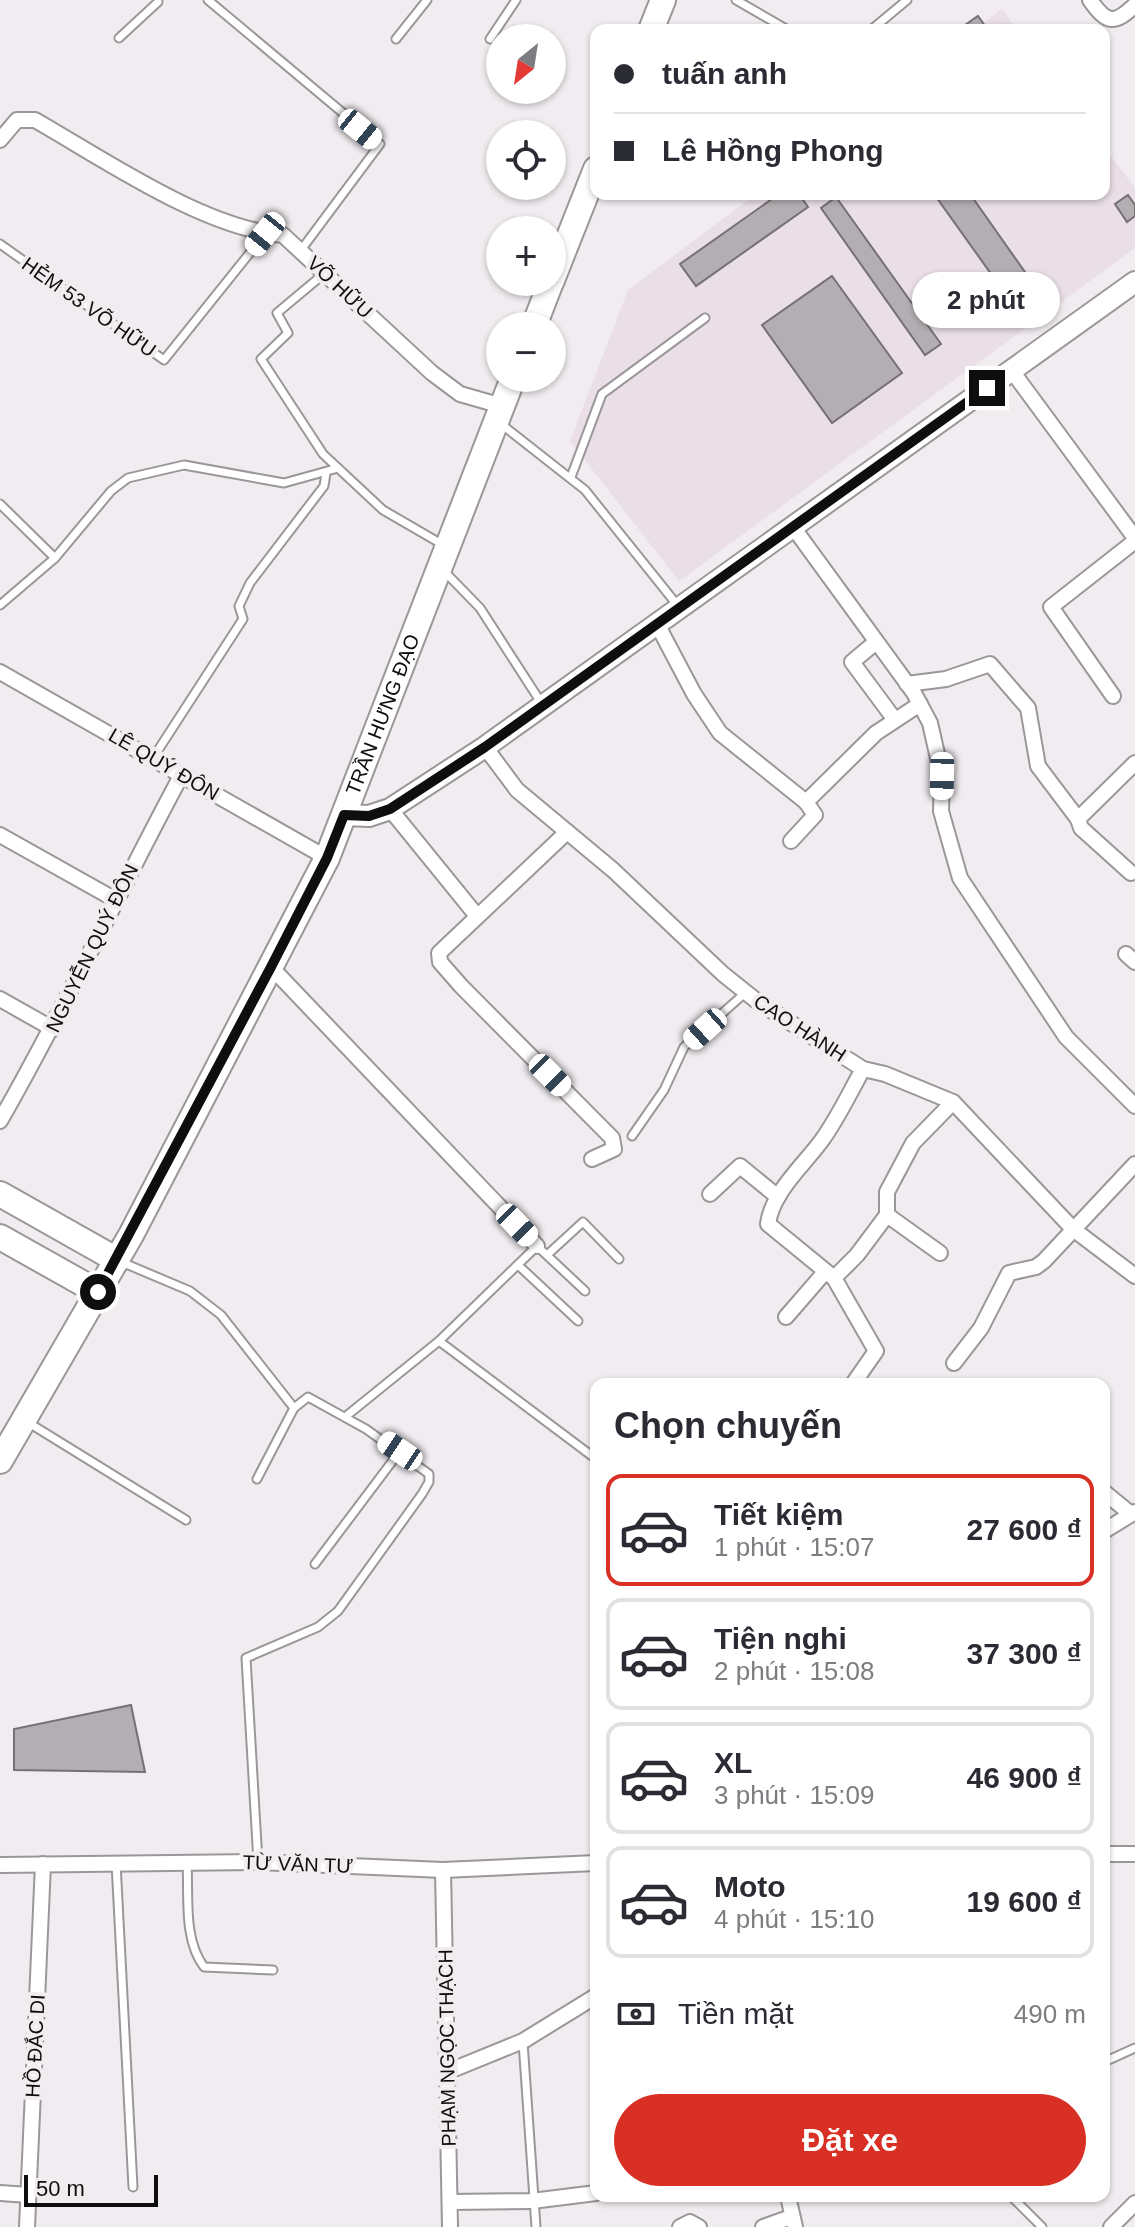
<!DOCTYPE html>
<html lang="vi">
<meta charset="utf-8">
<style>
:root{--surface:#fff;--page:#f7f7f7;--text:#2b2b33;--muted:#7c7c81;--line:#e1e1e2;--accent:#d93025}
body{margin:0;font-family:Arial,sans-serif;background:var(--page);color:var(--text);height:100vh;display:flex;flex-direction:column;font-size:30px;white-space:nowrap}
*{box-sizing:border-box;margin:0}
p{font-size:26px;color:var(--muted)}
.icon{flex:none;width:44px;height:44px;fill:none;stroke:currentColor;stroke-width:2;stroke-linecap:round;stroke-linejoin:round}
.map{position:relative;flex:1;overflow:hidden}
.side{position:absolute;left:590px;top:1378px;width:520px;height:824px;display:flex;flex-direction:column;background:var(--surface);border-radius:16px;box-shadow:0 2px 6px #0004}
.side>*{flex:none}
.hud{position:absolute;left:590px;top:24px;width:520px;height:176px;border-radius:16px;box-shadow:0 2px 6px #0004;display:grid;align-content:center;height:176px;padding:0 24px;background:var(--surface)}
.needle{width:52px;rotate:210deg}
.buttons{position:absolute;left:486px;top:24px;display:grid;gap:16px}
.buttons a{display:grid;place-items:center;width:80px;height:80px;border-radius:50%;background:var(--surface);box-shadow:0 2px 6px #0004;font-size:40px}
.scale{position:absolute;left:24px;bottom:20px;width:134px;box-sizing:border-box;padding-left:8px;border:4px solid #0f0e0f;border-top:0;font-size:22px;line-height:28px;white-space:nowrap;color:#0f0e0f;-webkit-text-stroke:6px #f1ecf0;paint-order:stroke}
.end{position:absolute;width:36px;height:36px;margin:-18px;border:10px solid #0f0e0f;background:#fff;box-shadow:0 0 0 4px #fff}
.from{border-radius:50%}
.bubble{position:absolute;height:56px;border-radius:28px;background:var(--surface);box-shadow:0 2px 6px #0004;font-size:26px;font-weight:700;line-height:56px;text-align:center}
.car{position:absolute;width:24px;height:48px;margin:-24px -12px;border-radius:10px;box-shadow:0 0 6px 2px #0007;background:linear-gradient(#fff 24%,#345 0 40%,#fff 0 76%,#345 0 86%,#fff 0)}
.hud b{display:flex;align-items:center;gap:28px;height:76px;font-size:30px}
.hud b+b{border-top:2px solid var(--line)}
.hud i{width:20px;height:20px;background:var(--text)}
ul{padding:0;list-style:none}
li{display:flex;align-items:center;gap:24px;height:112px;margin:0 16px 12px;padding:0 8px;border:4px solid var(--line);border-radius:16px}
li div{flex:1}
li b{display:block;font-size:30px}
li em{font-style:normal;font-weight:700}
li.active{border-color:var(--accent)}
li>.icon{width:72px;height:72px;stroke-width:1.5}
h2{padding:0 24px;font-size:36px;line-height:96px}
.pay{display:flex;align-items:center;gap:20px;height:88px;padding:0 24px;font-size:30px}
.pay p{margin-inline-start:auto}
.cta{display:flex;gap:16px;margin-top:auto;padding:16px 24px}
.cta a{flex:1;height:92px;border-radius:48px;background:var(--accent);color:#fff;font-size:32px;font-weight:700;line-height:92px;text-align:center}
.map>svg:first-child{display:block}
</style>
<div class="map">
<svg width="1135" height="2227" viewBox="0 0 1135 2227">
<rect width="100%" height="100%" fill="#f1ecf0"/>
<g fill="#eadee7">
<path d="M1002 9 1018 30H974Z"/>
<path d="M1104 147 1135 188V248L679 581 570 441 628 290 756 194H1104Z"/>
</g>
<g fill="#b3aeb2" stroke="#757074" stroke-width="2">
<path d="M978 16 988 30H958Z"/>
<path d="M779 194H799L808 207 696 286 680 264Z"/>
<path d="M934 194H970L1032 282 1009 299Z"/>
<path d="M1128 195 1135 205V216L1127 222 1115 204Z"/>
<path d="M836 197 941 344 925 355 821 208Z"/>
<path d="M832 276 902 373 832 423 762 325Z"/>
<path d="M131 1705 145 1772 14 1770V1729Z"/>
</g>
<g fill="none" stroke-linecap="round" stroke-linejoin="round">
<g stroke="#9b969a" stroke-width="11">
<g id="service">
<path d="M208 0 380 144 301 250"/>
<path d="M736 0 788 30"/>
<path d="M871 30 907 0"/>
<path d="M119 38 158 2"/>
<path d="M396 39 427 0"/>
<path d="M490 39 516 0"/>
<path d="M0 244 164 360 265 234"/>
<path d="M326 272 277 313 288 333 261 359 323 454 383 510 445 546"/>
<path d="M501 424 585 490 678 606"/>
<path d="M571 477 602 394 705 318"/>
<path d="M0 504 55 558"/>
<path d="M443 570 480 608 542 704"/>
<path d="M0 605 55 558 111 491 128 478 184 465 284 483 338 468"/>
<path d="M153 758 243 619 239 606 250 583 324 486 326 473"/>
<path d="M632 1136 664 1090 684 1047 745 993"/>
<path d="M547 1255 583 1222 619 1259"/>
<path d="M119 1261 190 1291 221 1315 294 1408"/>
<path d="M518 1265 578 1321"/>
<path d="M439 1341 596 1459"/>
<path d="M345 1417 439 1341 537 1246 585 1291"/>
<path d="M29 1423 186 1520"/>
<path d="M257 1479 294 1408 308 1397 366 1429 429 1474V1482L422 1494 338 1611 318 1627 246 1658 258 1862"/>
<path d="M315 1564 400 1451"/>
<path d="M116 1863 133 2187"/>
<path d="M187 1863C189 1896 183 1939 204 1967L273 1970"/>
<path d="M523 2042 536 2227"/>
<path d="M1104 2062 1135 2048"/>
<path d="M1011 2196 1042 2227"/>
</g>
</g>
<g stroke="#9b969a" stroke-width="18">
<g id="minor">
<path d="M1090 0C1107 24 1114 25 1135 5"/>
<path d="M0 140 17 120H35C105 160 205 229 283 235L432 373 460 394 502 406"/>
<path d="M1012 371 1135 538"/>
<path d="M793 527 914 693 930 723 942 776 941 811 960 878 1066 1037 1135 1106"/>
<path d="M657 624 694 694 720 733 806 802 876 733 920 704"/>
<path d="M876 642 852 662 895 720"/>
<path d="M0 672 327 858"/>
<path d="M907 684 946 679 990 664 1028 708 1038 766 1078 819"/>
<path d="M1113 696 1051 607 1135 541"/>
<path d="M485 747 517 790 613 870 723 974 758 1002 863 1069 885 1074 953 1102 1073 1229 1135 1276"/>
<path d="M390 809 477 916"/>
<path d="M567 832 439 953 440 962 461 986 612 1138 614 1149 592 1159"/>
<path d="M0 835 114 899"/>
<path d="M791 841 815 815 806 802"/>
<path d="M1131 873 1081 828 1078 819 1135 763"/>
<path d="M1126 954 1135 962"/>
<path d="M271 967 537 1246"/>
<path d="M0 999 53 1029"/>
<path d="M0 1121C65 1008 120 889 182 774"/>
<path d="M710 1194 740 1166 778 1197"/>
<path d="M887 1215 940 1253"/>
<path d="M834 1278 768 1224C772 1192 804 1165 822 1140 838 1118 850 1092 863 1069"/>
<path d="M786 1317 825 1272"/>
<path d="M954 1363 981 1328 1009 1273 1036 1267 1044 1261 1135 1164"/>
<path d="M853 1384 876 1351 834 1278 857 1255 887 1215V1192L913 1143 953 1102"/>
<path d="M1104 1492 1131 1514"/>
<path d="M1104 1531 1135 1512"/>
<path d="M1104 1854H1135"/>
<path d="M0 1865 258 1862 443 1870 596 1863"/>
<path d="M443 1870 450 2227"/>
<path d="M447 2072 523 2041 596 1996"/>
<path d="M0 2193 28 2195"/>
<path d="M788 2196 795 2227"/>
<path d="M450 2202 532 2201 596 2193"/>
<path d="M27 2227 43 1864"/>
<path d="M680 2227 690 2222 699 2227"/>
<path d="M763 2227 791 2217"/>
<path d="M1111 2227 1135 2203"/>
</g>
</g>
<g stroke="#9b969a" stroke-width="24">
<path id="secondary" d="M344 815 369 816 390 809 485 747 1135 282"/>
</g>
<g stroke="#9b969a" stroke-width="28">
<g id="primary">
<path d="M651 30 663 0"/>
<path d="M552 280 596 169"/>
<path d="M534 326 551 282"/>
<path d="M0 1194 117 1260"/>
<path d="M0 1237 98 1292"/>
<path id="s1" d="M0 1461 131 1235 327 858 513 378"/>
</g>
</g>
<use href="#service" stroke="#fff" stroke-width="7"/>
<use href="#minor" stroke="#fff" stroke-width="14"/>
<use href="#secondary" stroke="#fff" stroke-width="20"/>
<use href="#primary" stroke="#fff" stroke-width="24"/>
</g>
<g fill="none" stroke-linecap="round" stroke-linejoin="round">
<path stroke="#0f0e0f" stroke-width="10" d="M98 1292 271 967 327 858 344 815 369 816 390 809 485 747 987 388"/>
</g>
<g text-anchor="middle" stroke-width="8" stroke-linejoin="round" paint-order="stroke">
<g font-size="20" fill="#0f0e0f" stroke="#f1ecf0">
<text transform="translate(340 287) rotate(43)" y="7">VÕ HỮU</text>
<text transform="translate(89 307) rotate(35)" y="7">HẺM 53 VÕ HỮU</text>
<text dy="7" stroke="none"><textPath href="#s1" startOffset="840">TRẦN HƯNG ĐẠO</textPath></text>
<text transform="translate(164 764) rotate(30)" y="7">LÊ QUÝ ĐÔN</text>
<text transform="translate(92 948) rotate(-64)" y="7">NGUYỄN QUÝ ĐÔN</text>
<text transform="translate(800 1028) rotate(33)" y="7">CAO HÀNH</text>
<text transform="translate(298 1864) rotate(2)" y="7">TỪ VĂN TƯ</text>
<text transform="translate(35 2046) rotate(-87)" y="7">HỒ ĐẮC DI</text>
<text transform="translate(447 2048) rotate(-91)" y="7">PHẠM NGỌC THẠCH</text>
</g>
</g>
</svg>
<div class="buttons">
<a><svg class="needle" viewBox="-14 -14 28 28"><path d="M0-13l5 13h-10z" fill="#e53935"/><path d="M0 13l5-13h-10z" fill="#7c7c81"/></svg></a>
<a><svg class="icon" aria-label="locate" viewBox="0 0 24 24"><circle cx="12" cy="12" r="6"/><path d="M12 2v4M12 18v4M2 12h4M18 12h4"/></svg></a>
<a>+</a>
<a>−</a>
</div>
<div class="scale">50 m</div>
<i class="end from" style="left:98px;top:1292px"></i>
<i class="end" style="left:987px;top:388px"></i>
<div class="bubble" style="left:912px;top:272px;width:148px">2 phút</div>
<i class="car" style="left:360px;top:129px;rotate:129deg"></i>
<i class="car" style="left:265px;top:234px;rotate:219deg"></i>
<i class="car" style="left:942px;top:776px;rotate:181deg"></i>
<i class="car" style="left:705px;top:1029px;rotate:228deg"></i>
<i class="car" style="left:550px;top:1075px;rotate:135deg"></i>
<i class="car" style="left:517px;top:1225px;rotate:136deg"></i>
<i class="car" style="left:400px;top:1451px;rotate:304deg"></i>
<div class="hud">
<b><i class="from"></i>tuấn anh</b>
<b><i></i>Lê Hồng Phong</b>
</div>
<section class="side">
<h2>Chọn chuyến</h2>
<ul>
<li class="active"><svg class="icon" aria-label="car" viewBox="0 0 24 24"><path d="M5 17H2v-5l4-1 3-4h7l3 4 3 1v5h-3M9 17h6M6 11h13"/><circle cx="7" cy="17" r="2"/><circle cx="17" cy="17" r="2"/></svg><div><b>Tiết kiệm</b><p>1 phút · 15:07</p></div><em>27 600 ₫</em></li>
<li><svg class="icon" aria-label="car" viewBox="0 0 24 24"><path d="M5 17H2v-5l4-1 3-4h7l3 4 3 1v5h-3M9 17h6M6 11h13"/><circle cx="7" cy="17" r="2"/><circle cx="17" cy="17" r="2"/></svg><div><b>Tiện nghi</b><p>2 phút · 15:08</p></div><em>37 300 ₫</em></li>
<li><svg class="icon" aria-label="car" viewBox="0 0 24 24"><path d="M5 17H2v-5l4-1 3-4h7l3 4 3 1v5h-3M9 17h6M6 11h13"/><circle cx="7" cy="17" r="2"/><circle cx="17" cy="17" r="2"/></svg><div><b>XL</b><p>3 phút · 15:09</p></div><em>46 900 ₫</em></li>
<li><svg class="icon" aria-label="car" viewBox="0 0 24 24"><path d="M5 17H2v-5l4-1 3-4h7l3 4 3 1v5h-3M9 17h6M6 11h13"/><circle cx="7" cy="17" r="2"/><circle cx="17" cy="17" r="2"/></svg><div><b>Moto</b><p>4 phút · 15:10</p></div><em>19 600 ₫</em></li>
</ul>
<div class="pay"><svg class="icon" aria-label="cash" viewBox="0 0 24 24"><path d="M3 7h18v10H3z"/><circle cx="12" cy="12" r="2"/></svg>Tiền mặt<p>490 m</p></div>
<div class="cta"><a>Đặt xe</a></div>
</section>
</div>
